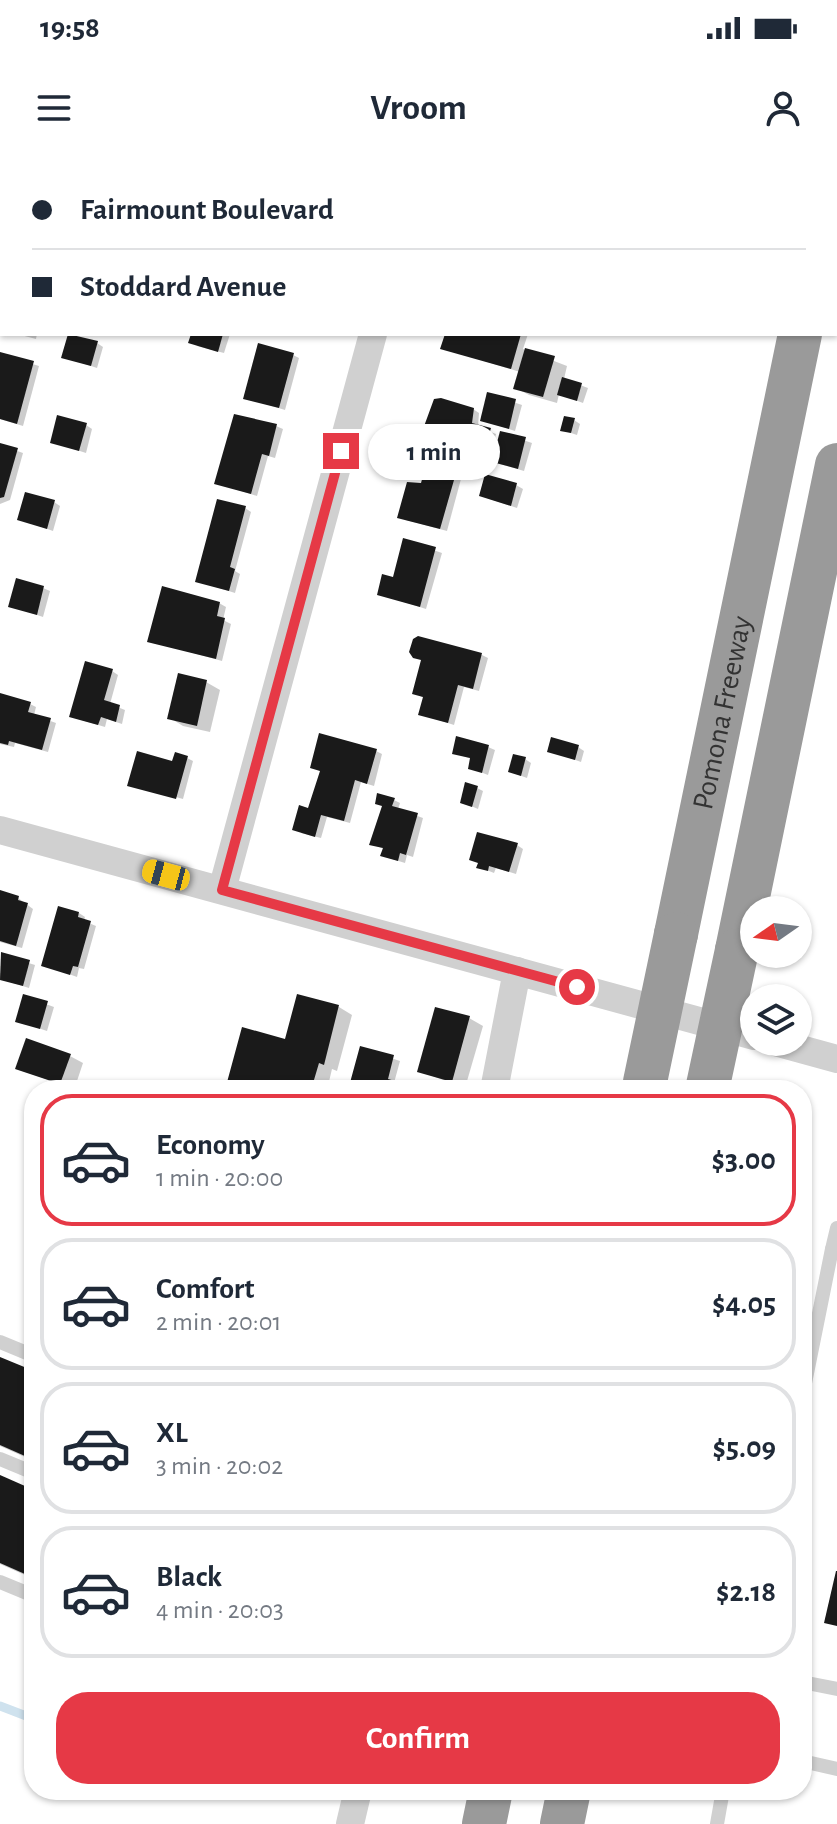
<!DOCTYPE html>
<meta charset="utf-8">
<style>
:root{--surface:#fff;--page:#f6f6f7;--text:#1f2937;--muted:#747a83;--line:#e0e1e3;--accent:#e63946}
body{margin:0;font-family:"Alegreya Sans",sans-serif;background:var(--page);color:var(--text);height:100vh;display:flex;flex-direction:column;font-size:30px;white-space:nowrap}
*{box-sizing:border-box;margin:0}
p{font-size:26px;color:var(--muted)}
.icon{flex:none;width:44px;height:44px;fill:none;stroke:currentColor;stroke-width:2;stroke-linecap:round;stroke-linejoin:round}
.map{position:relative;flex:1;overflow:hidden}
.side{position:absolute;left:24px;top:920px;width:788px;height:720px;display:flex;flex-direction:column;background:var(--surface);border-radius:32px;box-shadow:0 2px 6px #0004}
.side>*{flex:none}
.top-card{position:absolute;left:0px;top:0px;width:838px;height:176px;box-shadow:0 2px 6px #0004;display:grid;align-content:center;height:176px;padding:0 32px;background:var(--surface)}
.needle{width:52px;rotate:256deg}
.tools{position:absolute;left:740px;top:736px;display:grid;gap:16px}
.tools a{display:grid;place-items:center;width:72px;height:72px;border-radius:50%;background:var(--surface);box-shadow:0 2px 6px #0004;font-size:40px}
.end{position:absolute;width:36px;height:36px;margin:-18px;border:10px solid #e63946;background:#fff;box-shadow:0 0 0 4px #fff}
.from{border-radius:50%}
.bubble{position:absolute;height:56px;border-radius:28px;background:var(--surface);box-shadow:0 2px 6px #0004;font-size:26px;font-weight:700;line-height:56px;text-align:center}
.car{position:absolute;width:24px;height:48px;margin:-24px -12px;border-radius:10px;box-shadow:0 0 6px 2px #0007;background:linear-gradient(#f5c518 24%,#345 0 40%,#f5c518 0 76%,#345 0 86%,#f5c518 0)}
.top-card b{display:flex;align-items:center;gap:28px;height:76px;font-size:30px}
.top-card b+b{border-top:2px solid var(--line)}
.top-card i{width:20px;height:20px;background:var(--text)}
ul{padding:14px 0 0;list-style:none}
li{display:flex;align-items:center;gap:24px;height:132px;margin:0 16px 12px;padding:0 16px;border:4px solid var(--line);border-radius:32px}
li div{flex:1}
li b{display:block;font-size:30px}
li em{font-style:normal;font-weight:700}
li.active{border-color:var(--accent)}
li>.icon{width:72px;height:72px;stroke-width:1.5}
.action{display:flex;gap:16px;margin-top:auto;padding:16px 32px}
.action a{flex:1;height:92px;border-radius:32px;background:var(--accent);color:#fff;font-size:32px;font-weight:700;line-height:92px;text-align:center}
.status{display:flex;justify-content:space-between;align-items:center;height:56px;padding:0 40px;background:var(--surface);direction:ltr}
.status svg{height:22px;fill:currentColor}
header{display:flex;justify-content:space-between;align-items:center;height:104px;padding:0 32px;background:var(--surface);font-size:36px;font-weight:700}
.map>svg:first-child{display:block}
</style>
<div class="status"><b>19:58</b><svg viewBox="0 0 49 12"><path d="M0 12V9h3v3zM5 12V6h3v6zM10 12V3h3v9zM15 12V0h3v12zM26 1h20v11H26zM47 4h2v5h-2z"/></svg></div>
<header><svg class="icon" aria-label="menu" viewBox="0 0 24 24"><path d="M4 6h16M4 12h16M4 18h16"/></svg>Vroom<svg class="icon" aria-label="person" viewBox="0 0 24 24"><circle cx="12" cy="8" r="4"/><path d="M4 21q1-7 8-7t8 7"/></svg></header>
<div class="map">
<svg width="837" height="1664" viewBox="0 0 837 1664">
<rect width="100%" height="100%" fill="#fff"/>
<g fill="#0003">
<path d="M40 0H99L40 2Z"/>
<path d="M229 0H264L266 1 229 2Z"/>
<path d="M311 0H355L354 2Z"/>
<path d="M496 0H563L496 2Z"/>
<path d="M2 145V170L0 169Z"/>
<path d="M17 174H37L36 179Z"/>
<path d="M193 174H230L224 193 197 186Z"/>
<path d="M447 174H528L523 189 567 206 564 219 588 228 583 243 559 234 557 243 529 235 516 228 520 212 443 188Z"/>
<path d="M97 183 103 187 97 208 64 197Z"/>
<path d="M0 194 39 206 23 266 0 259Z"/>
<path d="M293 195 299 198 285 250 246 238Z"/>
<path d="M489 234 522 245 515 271 482 260Z"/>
<path d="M473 249 479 253 478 267 496 274 489 300 421 280Z"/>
<path d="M574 260 580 264 577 275 562 270Z"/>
<path d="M86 265 92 269 86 293 52 282Z"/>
<path d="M276 266 283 269 275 298 268 296 257 336 216 323Z"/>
<path d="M502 273 532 283 524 311 500 304Z"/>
<path d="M0 285 23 293 10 340 0 344Z"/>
<path d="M455 315 461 319 447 371 406 360 422 325Z"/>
<path d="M516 325 523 329 517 348 481 336Z"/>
<path d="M54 342 60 346 53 371 19 359Z"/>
<path d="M245 348 251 352 235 411 240 414 235 433 197 421Z"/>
<path d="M404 380 442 393 426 449 379 434 394 419Z"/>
<path d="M43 428 50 431 43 457 11 446Z"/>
<path d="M219 443 226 447 223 460 231 464 222 501 150 481Z"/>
<path d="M482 495 488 498 479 531 464 527 454 565 420 554 424 538 415 533 423 501Z"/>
<path d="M112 511 118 515 110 544 125 550 122 564 107 559 105 567 78 559Z"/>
<path d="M206 522 220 530 210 572 183 566 170 558Z"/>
<path d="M0 536 30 544 36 547 34 555 56 563 48 592 15 583 14 587 0 584Z"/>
<path d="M488 587 495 590 488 615 470 608 472 599 454 593Z"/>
<path d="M578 587 584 591 581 602 550 591Z"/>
<path d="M376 591 382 594 374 626 361 622 350 663 327 657 321 678 301 673 321 611 312 607Z"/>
<path d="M187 598 193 601 183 639 133 625Z"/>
<path d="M525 599 531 603 527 618 516 614Z"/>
<path d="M477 628 483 631 478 649 462 642Z"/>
<path d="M394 640 400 643 398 649 423 658 413 697 407 695 405 703 389 698 384 689 372 684Z"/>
<path d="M517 685 523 689 516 714 496 708 494 713 479 707Z"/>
<path d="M0 732 18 738 33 749 22 788 0 782Z"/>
<path d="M79 753 85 757 84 761 96 766 84 809 79 808 77 817 44 805Z"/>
<path d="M3 795 35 805 29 828 0 819Z"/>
<path d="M24 836 54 847 47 871 17 861Z"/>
<path d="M299 836 339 847 352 855 337 911 332 909 327 930H237L229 925 287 882Z"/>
<path d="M469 858 483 866 465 928 419 911Z"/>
<path d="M361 888 400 901 394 923 409 930H349Z"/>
<path d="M70 896 83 903 74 930 18 908Z"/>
<path d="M0 1199 34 1213V1301L0 1286Z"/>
<path d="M0 1317 34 1332V1419L0 1404Z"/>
</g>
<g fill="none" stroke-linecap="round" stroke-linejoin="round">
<path stroke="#cfe2ee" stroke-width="9" d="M0 1546 34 1559"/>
</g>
<g fill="#1a1a1a">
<path d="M68 174 98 181 91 206 61 198Z"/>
<path d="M191 174H223L218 192 188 183Z"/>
<path d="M445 174H521L511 209 440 189Z"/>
<path d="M258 183 294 193 279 248 243 239Z"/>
<path d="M525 188 555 196 543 237 513 229Z"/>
<path d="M0 192 34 201 17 264 0 259Z"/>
<path d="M562 217 582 223 577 241 557 235Z"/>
<path d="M487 232 516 239 509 269 480 261Z"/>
<path d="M441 238 474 248 472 263 491 268 482 298 419 280 434 239Z"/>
<path d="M234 254 277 264 269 296 262 294 251 334 214 324Z"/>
<path d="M57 255 87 263 79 291 50 283Z"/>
<path d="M564 256 575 258 571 273 560 271Z"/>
<path d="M500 271 526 277 518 309 492 302Z"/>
<path d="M0 283 18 288 4 337 0 338Z"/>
<path d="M426 305 456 313 440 369 397 358 407 322 421 323Z"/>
<path d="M485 314 517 323 511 346 479 336Z"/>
<path d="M25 332 55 340 47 369 17 360Z"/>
<path d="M217 339 246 346 230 407 235 409 229 431 195 422Z"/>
<path d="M403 378 436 387 420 447 377 435 382 414 393 417Z"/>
<path d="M16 418 44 426 37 455 8 447Z"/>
<path d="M162 426 220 442 217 456 225 458 216 499 147 482Z"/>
<path d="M418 476 482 493 473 529 458 525 448 563 418 555 423 537 412 534 421 500 413 498 409 492 413 479Z"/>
<path d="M85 501 113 509 104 540 120 545 116 562 101 557 98 565 69 557Z"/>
<path d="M178 513 207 520 197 566 167 559Z"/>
<path d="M0 533 31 542 28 552 51 558 42 590 9 581 8 585 0 583Z"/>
<path d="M319 573 377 589 367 624 355 620 344 661 321 655 315 677 292 670 299 645 308 648 320 611 310 608Z"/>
<path d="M456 576 489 585 482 613 468 609 470 598 452 594Z"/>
<path d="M551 577 579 585 575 600 547 592Z"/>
<path d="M137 591 172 601 175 592 188 596 176 639 127 626Z"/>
<path d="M513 594 526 597 521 616 508 612Z"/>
<path d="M465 622 478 626 472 647 460 643Z"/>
<path d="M377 633 395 638 392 646 418 653 406 695 400 693 398 701 380 696 383 688 369 685 382 646 375 644Z"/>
<path d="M477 672 518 683 509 712 489 706 488 711 476 708 478 703 469 700Z"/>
<path d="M0 730 19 736 18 740 28 743 16 786 0 781Z"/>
<path d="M58 746 79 752 78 757 91 761 78 807 73 806 70 815 41 806Z"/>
<path d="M1 792 30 800 23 826 0 820Z"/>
<path d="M23 834 48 841 40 869 15 862Z"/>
<path d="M297 834 339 845 324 905 319 903 311 930H239L226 926 242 867 285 879Z"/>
<path d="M435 847 470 856 452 922 417 912Z"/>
<path d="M26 878 71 894 60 924 15 909Z"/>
<path d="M360 886 394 895 388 919 395 921 392 930H348Z"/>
<path d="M0 1197 34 1211V1300L0 1285Z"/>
<path d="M0 1315 34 1330V1418L0 1403Z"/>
<path d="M836 1411H837V1466L824 1463Z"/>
</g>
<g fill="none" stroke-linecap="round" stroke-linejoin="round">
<g stroke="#d0d0d0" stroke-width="14">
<path d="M832 1089 837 1068"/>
<path d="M0 1182 34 1196"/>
<path d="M802 1238 832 1089 837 1091"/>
<path d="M0 1299 34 1313"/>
<path d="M0 1422 34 1436"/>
<path d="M802 1522 837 1529"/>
<path d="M802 1601 837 1609"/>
<path d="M717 1664 723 1630"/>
</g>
<g stroke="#d0d0d0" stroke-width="28">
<path d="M420 2 421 0"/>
<path d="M0 670 754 876"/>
<path d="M222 730 373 174"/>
<path d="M775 882 837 899"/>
<path d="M494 930 517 811"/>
<path d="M350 1664 358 1630"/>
</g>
<g stroke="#9a9a9a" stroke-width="44">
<path d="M833 2V0"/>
<path id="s1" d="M676 774 800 174"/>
<path d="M737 790 837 305"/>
<path d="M484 1664 491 1630"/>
<path d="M562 1664 569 1630"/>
</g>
<g stroke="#9a9a9a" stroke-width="44">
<path d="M645 922 676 774"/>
<path d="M707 930 737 790"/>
</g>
</g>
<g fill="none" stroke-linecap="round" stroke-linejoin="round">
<path stroke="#e63946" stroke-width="10" d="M341 291 222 730 577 827"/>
</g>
<g text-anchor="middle" stroke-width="8" stroke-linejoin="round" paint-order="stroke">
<g font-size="30" fill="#333" stroke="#fff">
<text dy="10" stroke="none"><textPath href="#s1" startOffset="226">Pomona Freeway</textPath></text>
</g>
</g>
</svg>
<div class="tools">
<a><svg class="needle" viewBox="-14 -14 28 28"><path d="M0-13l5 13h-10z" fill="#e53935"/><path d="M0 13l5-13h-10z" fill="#747a83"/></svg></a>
<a><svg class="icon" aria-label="layers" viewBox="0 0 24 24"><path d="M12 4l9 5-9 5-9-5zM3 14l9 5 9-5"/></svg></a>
</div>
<i class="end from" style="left:577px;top:827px"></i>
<i class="end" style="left:341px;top:291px"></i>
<div class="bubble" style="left:368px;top:264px;width:132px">1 min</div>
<i class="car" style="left:166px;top:715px;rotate:285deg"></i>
<div class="top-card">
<b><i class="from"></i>Fairmount Boulevard</b>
<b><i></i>Stoddard Avenue</b>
</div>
<section class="side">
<ul>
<li class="active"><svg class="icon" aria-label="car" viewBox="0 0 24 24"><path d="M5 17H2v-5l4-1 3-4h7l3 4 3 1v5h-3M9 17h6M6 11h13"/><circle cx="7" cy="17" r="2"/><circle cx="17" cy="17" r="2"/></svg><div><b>Economy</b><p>1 min · 20:00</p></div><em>$3.00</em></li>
<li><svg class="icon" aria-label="car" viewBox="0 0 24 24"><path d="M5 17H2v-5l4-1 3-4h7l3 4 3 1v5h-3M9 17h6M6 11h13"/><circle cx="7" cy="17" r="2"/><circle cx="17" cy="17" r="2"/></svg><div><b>Comfort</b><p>2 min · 20:01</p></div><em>$4.05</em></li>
<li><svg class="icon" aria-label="car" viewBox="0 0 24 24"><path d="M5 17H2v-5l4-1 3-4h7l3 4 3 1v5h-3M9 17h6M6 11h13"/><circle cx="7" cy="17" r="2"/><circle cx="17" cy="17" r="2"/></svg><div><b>XL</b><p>3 min · 20:02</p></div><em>$5.09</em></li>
<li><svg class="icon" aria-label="car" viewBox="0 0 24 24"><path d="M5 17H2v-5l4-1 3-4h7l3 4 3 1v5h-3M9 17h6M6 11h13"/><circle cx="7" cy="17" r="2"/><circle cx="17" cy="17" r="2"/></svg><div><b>Black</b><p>4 min · 20:03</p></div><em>$2.18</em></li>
</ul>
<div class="action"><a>Confirm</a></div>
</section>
</div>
